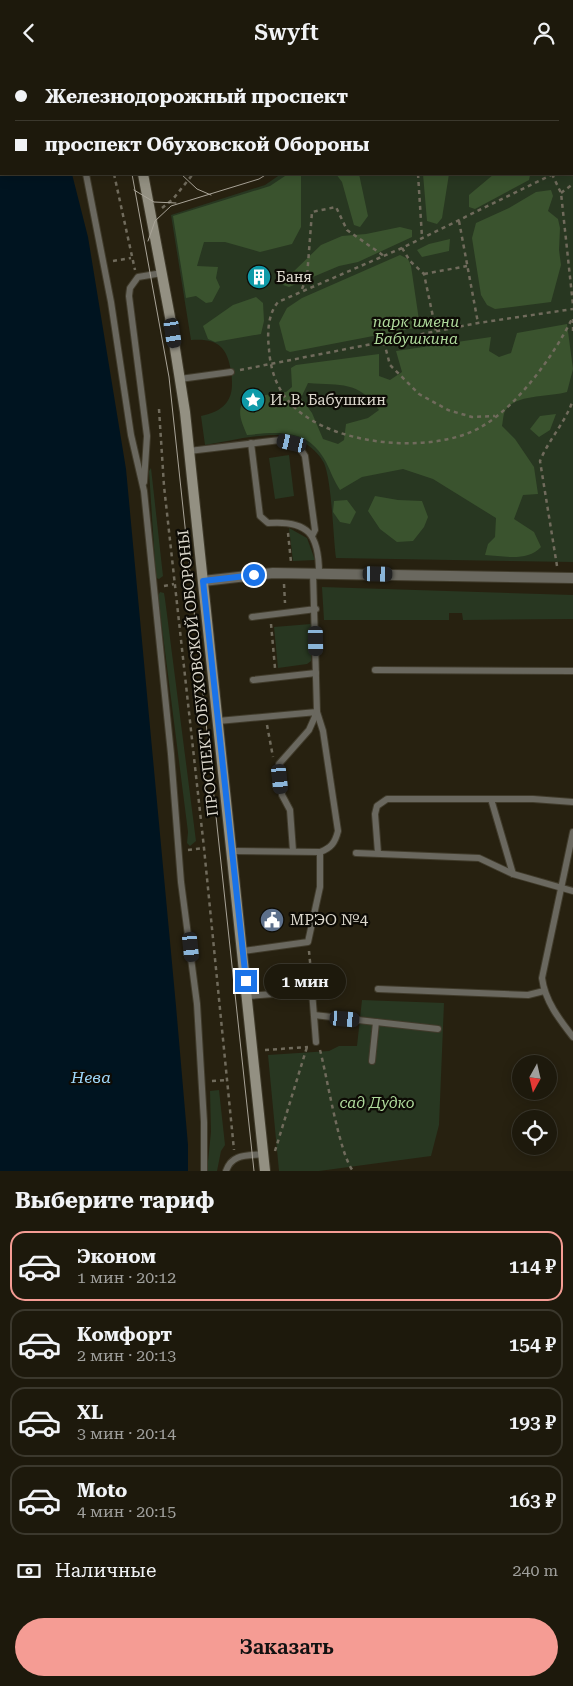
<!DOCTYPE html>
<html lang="ru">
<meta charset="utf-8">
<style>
:root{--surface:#1d190c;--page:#2a261a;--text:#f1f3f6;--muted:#a0a09d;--line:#3b382d;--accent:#f59c94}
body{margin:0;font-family:"Roboto Serif",serif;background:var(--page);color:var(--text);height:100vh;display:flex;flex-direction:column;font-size:19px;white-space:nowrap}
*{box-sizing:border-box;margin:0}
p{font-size:16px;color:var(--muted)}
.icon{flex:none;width:28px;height:28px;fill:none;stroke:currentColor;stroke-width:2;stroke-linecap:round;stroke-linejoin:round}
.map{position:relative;height:1106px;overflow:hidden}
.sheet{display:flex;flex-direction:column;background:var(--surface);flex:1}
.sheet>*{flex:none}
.guide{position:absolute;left:0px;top:0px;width:574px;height:110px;box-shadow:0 2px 12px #0003,0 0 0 1px var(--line);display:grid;align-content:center;height:110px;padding:0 15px;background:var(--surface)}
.needle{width:32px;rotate:188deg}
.tools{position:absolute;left:512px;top:990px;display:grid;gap:10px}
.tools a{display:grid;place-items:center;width:45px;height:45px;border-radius:50%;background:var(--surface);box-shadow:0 2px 12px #0003,0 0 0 1px var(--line);font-size:25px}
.end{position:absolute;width:22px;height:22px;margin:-11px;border:6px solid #1a73e8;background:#fff;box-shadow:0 0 0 2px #fff}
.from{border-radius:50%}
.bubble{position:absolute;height:35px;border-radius:18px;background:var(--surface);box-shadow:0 2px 12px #0003,0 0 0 1px var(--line);font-size:16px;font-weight:600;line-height:35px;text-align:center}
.car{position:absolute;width:15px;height:30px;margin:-15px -8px;border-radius:6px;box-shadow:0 0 4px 1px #0007;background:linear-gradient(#222 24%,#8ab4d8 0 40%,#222 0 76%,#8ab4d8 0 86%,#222 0)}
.guide b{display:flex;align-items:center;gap:18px;height:48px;font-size:19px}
.guide b+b{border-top:1px solid var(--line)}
.guide i{width:12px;height:12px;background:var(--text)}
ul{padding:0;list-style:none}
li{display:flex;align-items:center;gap:15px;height:70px;margin:0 10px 8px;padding:0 5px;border:2px solid var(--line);border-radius:15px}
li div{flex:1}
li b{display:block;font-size:19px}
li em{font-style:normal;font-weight:600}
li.on{border-color:var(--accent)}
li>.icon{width:45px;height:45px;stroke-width:1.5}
h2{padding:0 15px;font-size:22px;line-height:60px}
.pay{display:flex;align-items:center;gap:12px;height:55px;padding:0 15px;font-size:19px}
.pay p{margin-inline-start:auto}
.action{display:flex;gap:10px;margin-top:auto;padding:10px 15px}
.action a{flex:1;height:58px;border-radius:30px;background:var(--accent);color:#111;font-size:20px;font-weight:600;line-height:58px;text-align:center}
header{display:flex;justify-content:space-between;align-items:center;height:65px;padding:0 15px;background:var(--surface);font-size:22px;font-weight:600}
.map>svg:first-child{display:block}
</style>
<header><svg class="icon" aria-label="back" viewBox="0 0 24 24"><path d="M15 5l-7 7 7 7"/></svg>Swyft<svg class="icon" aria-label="person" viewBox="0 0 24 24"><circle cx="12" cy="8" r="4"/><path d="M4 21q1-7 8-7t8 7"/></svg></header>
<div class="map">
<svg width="573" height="1106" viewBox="0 0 573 1106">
<rect width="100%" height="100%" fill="#272110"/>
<g fill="#283721">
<path d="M287 0H573V497L336 493C333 471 332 417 324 398 317 384 297 370 281 370 256 369 229 376 205 380L201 351C228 345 235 332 231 306 227 281 217 273 191 275L171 150 265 120 281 109H572V1Z"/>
<path d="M289 390 294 431 275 434 269 393Z"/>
<path d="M151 403 163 511 159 514 156 513 149 406Z"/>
<path d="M289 463 307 473 315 495 293 496Z"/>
<path d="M322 522 573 530V554L463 555 462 548H449V555H324Z"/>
<path d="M160 527 164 528 165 534 196 776 190 781 187 778 188 767 158 531Z"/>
<path d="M311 559V596L307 599 278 603 274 562Z"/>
<path d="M362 935 444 938 439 1060 431 1091 319 1106H279L268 990 329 986 339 981H357Z"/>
<path d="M219 1025 225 1080 221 1086 217 1106H207L211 1067 210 1026Z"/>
</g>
<g fill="#3a532e" fill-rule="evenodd">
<path d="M288 109H301V162L292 179 260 187 225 177H204L197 201 218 202 216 213 220 222 212 237 206 238 196 231 186 233 173 151 270 121Z"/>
<path d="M336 109H359L368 151 360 162 354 160 342 117Z"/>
<path d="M423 109H449L442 153 437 159 427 156Z"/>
<path d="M494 109 530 110 529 115 475 144 469 142V130Z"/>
<path d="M551 125 553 131 548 146 558 154 560 163 559 185 561 200 551 237 495 244 487 240 481 230 472 173 476 158 509 143 536 127Z"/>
<path d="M400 162 412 165V172L358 197 339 201 289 222 283 220 291 209 321 180 342 171 366 169Z"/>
<path d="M450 174 449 186 422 192 417 185 429 179Z"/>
<path d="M400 190 408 194 411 201 420 262 290 287 286 285 279 258 287 243 302 233Z"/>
<path d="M256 232 263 238 264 256 261 269 215 277 208 274 203 261 233 240Z"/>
<path d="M567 259 573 304 567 327C550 332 514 329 505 346 503 350 503 357 502 361L515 374 534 402 538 429 523 430 514 454 534 467 541 482C527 497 504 491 485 490L488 479 495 472 496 453 433 414 403 404 362 412 340 425C334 416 331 407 326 397 308 363 279 367 247 370 243 360 237 349 242 339L246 342 261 340 265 330 286 327 292 322 291 303 296 300 379 289V311L390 315 402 307 396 286 491 272 489 286 499 292 511 288 517 268ZM308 318C342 321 357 315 379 345L368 353 346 359 344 375 338 379 323 374 312 348 301 333Z"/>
<path d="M556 349 550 365 539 372 530 364 540 351Z"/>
<path d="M375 431 398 435 422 436 428 452 424 462 413 476 397 477 380 464 368 446Z"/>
<path d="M347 435 356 447 350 459 340 457 333 447 334 436Z"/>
</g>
<path fill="#001420" d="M0 0 44 1H1V109H72L88 172 126 404 176 941 188 1080V1106H0Z"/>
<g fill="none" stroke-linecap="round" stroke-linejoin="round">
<g stroke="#403b2b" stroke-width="8">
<g id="lane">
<path d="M56 0V1"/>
<path d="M86 109 111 237 131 370 144 426 171 689 181 817 197 939 204 1057V1106"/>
<path d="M180 314 231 307"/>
<path d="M251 378 260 451 268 458C308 455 319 469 319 508"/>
<path d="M189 386 280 375C292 378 299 380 305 391L315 465 312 471"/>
<path d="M144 417 147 371 129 231 130 223 138 212 162 208"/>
<path d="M252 552 316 544"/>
<path d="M375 605 573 606"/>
<path d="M253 615 316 608"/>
<path d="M218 656 317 647 309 665 279 699 282 730 290 745 293 786"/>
<path d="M491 734 513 809"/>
<path d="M573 767 542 913C545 936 559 954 573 972"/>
<path d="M232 786 320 787C331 783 335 778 338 766L323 666 317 647 313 508"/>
<path d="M356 788 479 793 513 809 573 826"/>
<path d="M378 788 375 749 377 741 387 734H533L573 737"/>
<path d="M243 886 308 877 320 822V787"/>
<path d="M378 924 528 930 544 926"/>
<path d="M248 931 312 926 316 977"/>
<path d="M314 950 438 964"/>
<path d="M372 996 376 957"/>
<path d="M226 1106C232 1088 248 1091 264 1089"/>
</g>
</g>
<g stroke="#403b2b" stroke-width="12">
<g id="street">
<path d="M183 1 188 0"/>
<path d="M203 516 273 508 573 513"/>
</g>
</g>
<g stroke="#403b2b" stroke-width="12">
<g id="secondary">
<path d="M119 0V1"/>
<path d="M143 109 170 252 185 347 265 1106"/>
</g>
</g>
<g stroke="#706b5c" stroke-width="2.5" stroke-dasharray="4 4" stroke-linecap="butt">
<path d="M88 0V1"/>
<path d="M277 1V0"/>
<path d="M572 99H573"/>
<path d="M114 109 135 205"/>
<path d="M418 109 422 172"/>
<path d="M552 109 561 128 573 240"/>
<path d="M553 109 402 183 278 237C268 249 267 268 269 284 270 301 275 319 286 333 322 381 431 391 481 362 519 340 554 290 573 252"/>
<path d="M561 128 573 119"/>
<path d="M162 143 173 134 193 109"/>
<path d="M459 156 478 258"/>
<path d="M402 183 410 196 424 209 436 266"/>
<path d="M113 196 131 193"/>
<path d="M424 209 467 201"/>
<path d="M302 224 307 212 312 147 336 142 347 165 384 191"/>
<path d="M573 254V267"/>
<path d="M384 277 390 300 419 329 448 345 472 352 495 351"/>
<path d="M240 305 478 258 573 244"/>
<path d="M159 344 164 421 204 783 234 1085"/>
<path d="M288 468 291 497"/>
<path d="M557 501 540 396C549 374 565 358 573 335"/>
<path d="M284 519 285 538"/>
<path d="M164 521 174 519"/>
<path d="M271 559 275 603"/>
<path d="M267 660 273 692"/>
<path d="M188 785 204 783"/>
<path d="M309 886 312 918"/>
<path d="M265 985 308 982"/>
<path d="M320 985C327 1011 339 1088 353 1106"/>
<path d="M212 1016 227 1015"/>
<path d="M275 1086 307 982"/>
</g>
<use href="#lane" stroke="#6a685f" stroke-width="6"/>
<use href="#street" stroke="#6a685f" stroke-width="10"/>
<use href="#secondary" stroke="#939082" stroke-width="10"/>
<g stroke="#a9a498" stroke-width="1">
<path d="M101 0V1"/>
<path d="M109 0V1"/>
<path d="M132 109 169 312 254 1106"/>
<path d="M181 109 197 124 211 130"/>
<path d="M134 125 154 137 176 138"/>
<path d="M148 176 155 156 171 141 259 114 267 109"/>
</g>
</g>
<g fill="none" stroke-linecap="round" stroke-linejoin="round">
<path stroke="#1a73e8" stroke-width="6" d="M246 916 203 516 254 510"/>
</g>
<defs>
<g id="building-disc" transform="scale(1.25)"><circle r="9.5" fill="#0f9aa8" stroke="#0d0b05"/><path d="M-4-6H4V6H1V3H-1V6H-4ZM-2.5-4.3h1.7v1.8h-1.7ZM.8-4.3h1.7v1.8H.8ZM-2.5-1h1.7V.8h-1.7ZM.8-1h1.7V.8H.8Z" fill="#fff"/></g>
<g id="sight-disc" transform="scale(1.25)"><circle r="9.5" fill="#0f9aa8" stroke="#0d0b05"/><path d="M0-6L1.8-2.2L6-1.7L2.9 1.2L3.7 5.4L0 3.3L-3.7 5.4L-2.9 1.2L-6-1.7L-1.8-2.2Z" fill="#fff"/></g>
<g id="civic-disc" transform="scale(1.25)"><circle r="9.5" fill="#5c6f8a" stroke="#0d0b05"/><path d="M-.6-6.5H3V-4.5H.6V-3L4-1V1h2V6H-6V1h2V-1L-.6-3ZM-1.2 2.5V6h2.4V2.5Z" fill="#fff"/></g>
</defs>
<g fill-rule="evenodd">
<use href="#building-disc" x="259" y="212"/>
<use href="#sight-disc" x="253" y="335"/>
<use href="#civic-disc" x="272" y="855"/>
</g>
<g text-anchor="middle" stroke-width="4.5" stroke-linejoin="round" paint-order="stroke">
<g font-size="15" fill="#ddd9ce" stroke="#0d0b05" text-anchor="start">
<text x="276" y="217">Баня</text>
<text x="270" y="340">И. В. Бабушкин</text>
<text x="290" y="860">МРЭО №4</text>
</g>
<g font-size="15" font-style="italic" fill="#afda9c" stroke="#0d0b05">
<text x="416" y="262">парк имени<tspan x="416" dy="17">Бабушкина</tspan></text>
<text x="377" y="1043">сад Дудко</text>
</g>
<g font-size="15" fill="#ddd9ce" stroke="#0d0b05">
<text transform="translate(198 608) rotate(-96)" y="5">ПРОСПЕКТ ОБУХОВСКОЙ ОБОРОНЫ</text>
</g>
<g font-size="16" font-style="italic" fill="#9fd9fc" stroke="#0d0b05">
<text x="91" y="1018">Нева</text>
</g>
</g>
</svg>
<div class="tools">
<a><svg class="needle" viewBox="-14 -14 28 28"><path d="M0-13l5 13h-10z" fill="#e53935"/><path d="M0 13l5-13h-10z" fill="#a0a09d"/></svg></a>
<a><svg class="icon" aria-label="locate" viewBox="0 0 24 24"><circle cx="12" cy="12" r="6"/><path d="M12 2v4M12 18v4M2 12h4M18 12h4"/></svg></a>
</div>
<i class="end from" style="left:254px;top:510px"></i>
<i class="end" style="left:246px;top:916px"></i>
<div class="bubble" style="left:264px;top:899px;width:82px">1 мин</div>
<i class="car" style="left:173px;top:268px;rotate:171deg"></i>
<i class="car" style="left:292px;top:378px;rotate:283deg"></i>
<i class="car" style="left:378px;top:509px;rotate:91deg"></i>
<i class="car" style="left:316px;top:576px;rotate:179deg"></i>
<i class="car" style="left:280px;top:714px;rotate:174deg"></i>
<i class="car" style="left:191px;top:882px;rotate:174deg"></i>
<i class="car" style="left:345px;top:954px;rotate:95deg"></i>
<div class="guide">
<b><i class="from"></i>Железнодорожный проспект</b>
<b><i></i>проспект Обуховской Обороны</b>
</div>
</div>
<section class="sheet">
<h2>Выберите тариф</h2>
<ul>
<li class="on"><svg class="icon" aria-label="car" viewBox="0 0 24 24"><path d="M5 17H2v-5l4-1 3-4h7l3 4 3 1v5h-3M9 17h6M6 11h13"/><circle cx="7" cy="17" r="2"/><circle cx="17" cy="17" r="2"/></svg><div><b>Эконом</b><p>1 мин · 20:12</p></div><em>114 ₽</em></li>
<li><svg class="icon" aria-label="car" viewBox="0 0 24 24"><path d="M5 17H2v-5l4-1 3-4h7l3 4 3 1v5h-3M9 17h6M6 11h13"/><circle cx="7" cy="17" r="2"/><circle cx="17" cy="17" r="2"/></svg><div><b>Комфорт</b><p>2 мин · 20:13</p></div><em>154 ₽</em></li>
<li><svg class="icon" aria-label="car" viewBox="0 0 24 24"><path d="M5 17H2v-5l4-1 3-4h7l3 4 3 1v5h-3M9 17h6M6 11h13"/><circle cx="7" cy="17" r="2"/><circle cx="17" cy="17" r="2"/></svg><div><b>XL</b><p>3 мин · 20:14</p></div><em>193 ₽</em></li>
<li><svg class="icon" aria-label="car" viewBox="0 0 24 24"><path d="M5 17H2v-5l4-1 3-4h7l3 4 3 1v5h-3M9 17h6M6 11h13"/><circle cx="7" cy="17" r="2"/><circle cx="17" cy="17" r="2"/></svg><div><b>Moto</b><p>4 мин · 20:15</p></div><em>163 ₽</em></li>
</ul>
<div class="pay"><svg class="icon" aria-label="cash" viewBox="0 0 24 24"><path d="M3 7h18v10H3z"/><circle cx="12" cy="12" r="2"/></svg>Наличные<p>240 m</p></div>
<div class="action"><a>Заказать</a></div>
</section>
